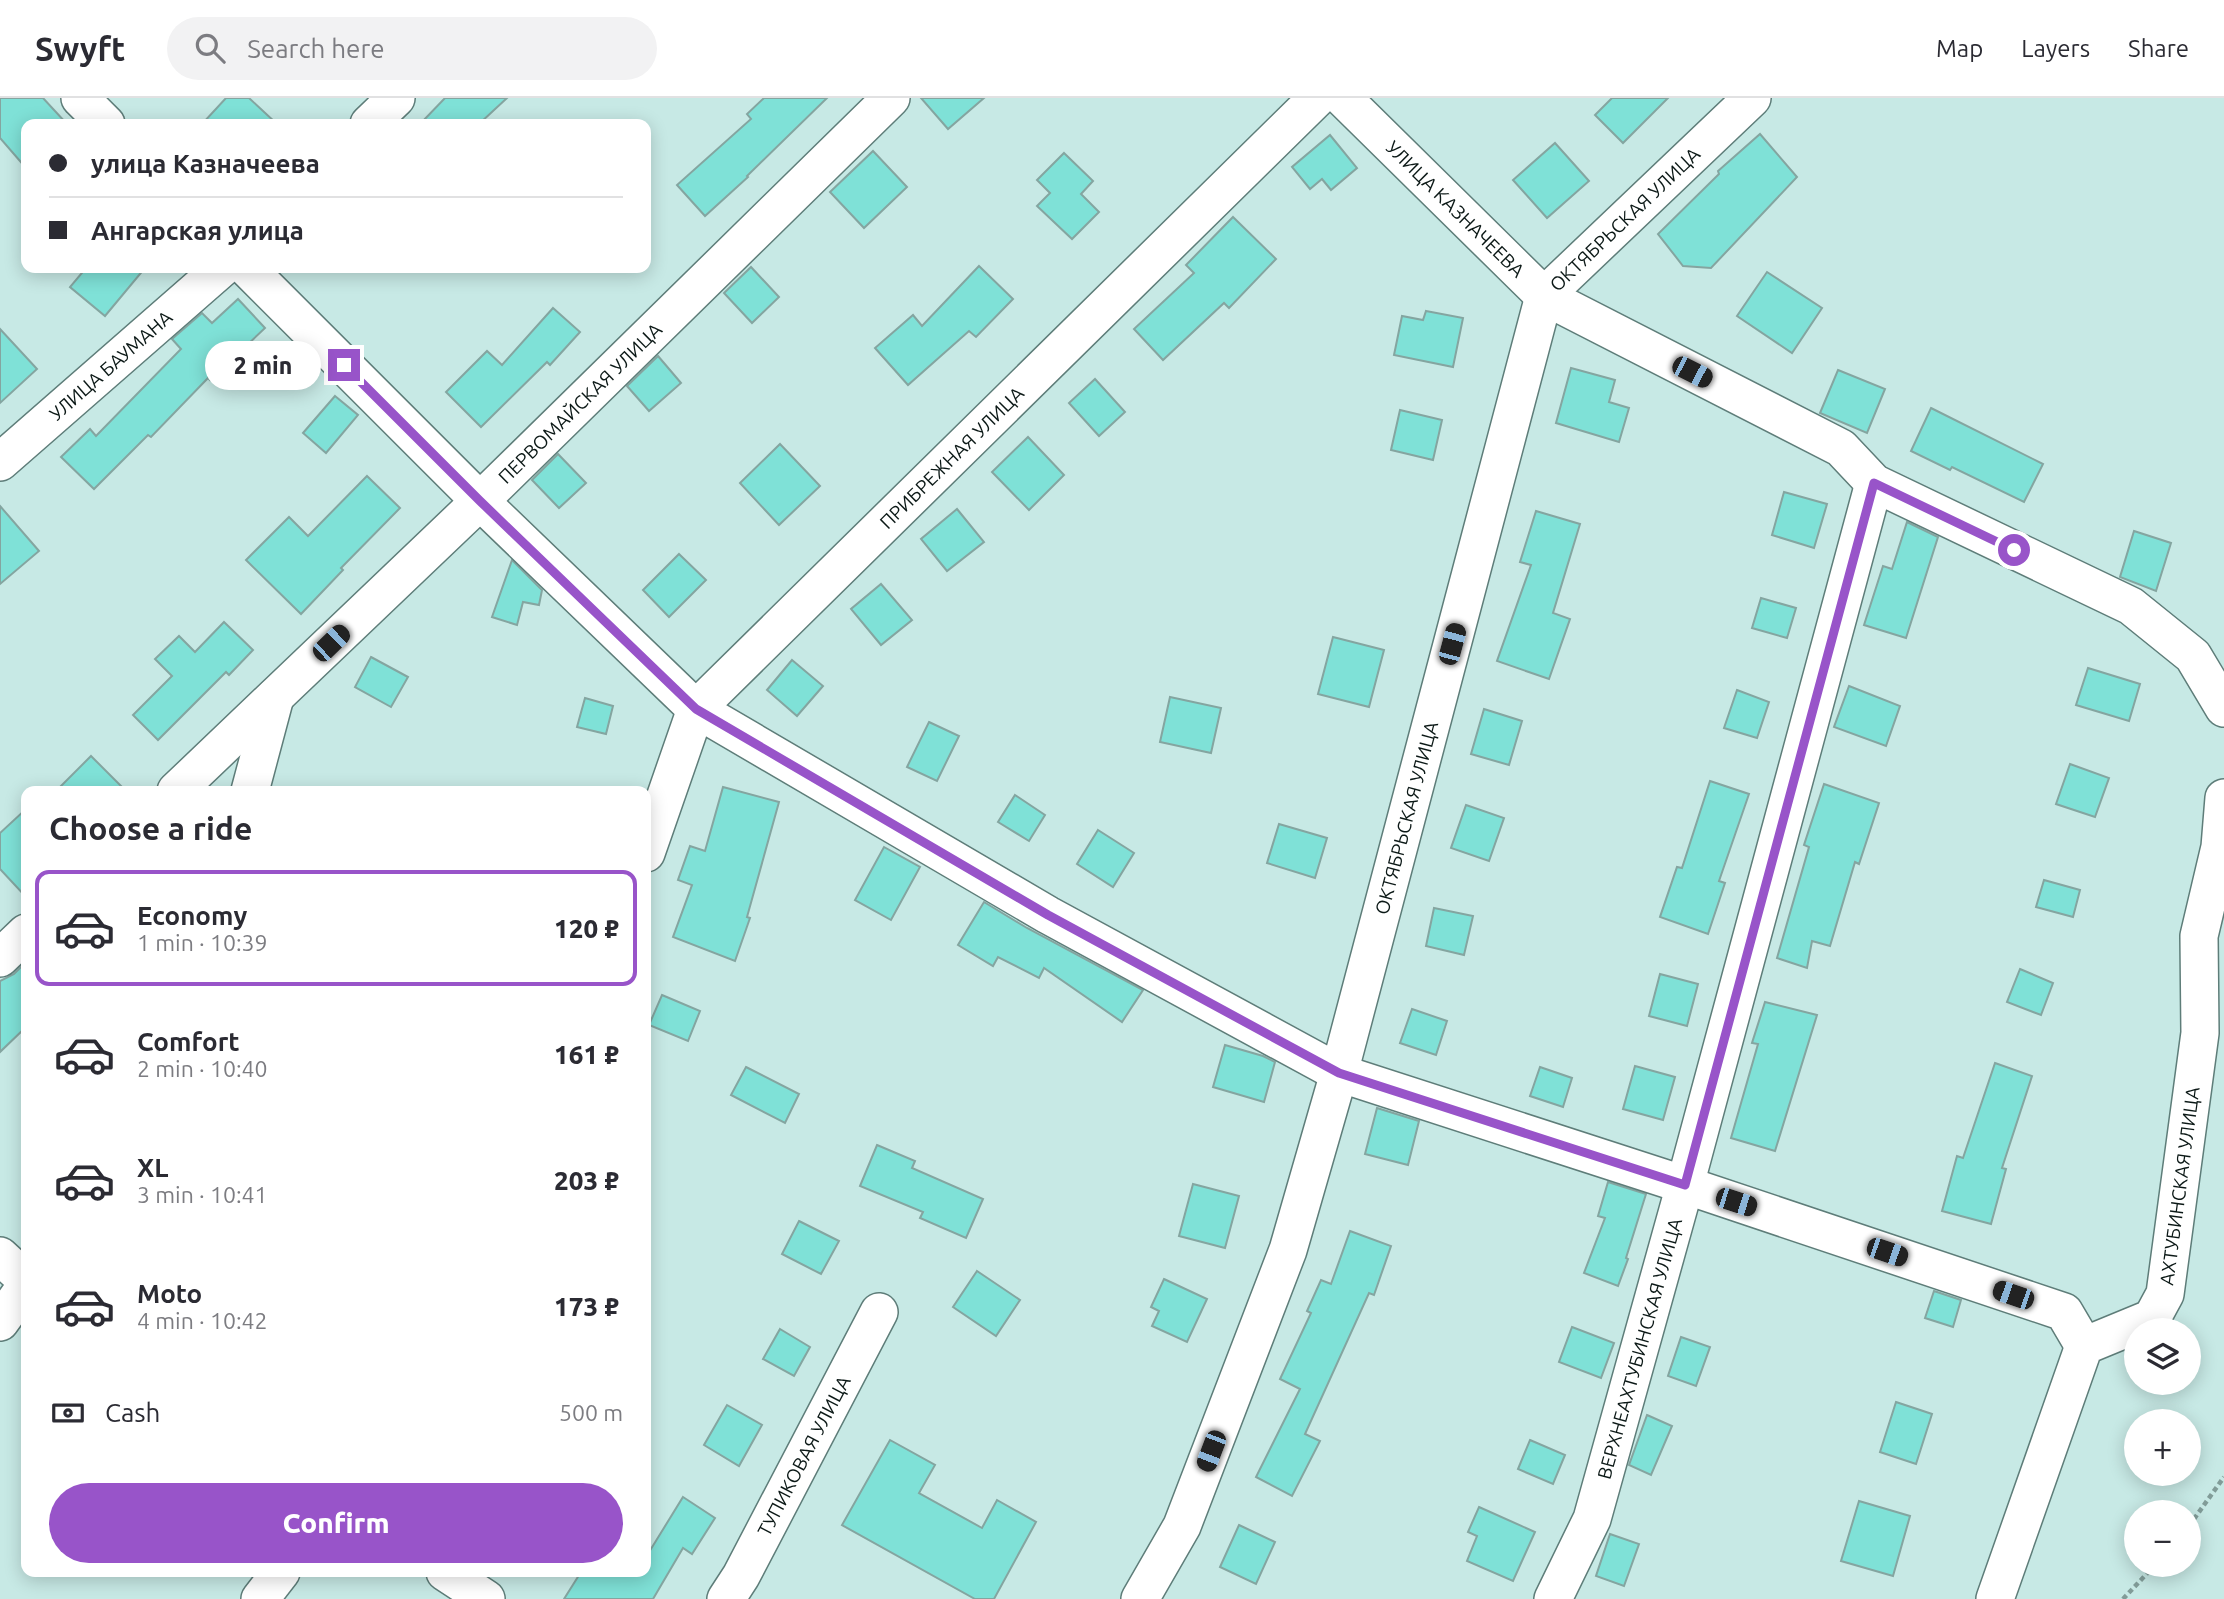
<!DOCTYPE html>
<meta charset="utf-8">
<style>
:root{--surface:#fff;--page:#f2f2f3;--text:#2b2b33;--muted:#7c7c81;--line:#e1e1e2;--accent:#9854c9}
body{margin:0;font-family:Ubuntu,sans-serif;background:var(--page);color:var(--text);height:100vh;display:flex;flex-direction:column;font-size:26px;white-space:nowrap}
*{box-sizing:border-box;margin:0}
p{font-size:23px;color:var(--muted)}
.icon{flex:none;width:38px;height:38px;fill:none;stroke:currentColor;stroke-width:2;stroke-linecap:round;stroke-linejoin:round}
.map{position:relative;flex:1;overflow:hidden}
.side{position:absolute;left:21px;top:688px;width:630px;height:791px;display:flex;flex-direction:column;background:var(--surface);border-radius:14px;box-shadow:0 4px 18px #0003}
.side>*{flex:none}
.guide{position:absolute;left:21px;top:21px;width:630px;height:154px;border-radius:14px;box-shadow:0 4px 18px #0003;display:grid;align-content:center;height:154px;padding:0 28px;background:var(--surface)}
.fabs{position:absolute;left:2124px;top:1220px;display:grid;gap:14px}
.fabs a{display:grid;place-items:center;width:77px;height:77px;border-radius:50%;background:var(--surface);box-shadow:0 4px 18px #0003;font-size:35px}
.end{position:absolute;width:32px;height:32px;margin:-16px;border:9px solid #9854c9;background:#fff;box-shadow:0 0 0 4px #fff}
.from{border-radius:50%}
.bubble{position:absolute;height:49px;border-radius:24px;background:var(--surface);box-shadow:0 4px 18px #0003;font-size:23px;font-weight:800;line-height:49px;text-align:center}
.car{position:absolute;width:21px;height:42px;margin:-21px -10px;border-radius:9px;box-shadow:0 0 5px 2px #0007;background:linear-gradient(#222 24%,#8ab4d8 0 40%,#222 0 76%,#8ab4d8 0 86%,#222 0)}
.guide b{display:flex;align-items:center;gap:24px;height:66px;font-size:26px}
.guide b+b{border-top:2px solid var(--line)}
.guide i{width:18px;height:18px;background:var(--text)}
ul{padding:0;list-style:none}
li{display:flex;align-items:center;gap:21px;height:116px;margin:0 14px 10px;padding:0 14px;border:4px solid transparent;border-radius:14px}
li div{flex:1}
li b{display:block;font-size:26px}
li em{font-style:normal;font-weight:800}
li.selected{border-color:var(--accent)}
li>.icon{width:63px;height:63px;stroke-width:1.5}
h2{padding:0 28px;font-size:32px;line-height:84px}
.pay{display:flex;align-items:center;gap:18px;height:77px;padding:0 28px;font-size:26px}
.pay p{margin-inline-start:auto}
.button{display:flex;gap:14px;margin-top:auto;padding:14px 28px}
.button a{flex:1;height:80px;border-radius:42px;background:var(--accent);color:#fff;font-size:28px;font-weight:800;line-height:80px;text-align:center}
header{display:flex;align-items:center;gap:42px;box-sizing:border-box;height:98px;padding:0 35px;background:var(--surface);border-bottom:2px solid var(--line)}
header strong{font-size:33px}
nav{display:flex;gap:38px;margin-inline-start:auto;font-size:24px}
.search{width:490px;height:63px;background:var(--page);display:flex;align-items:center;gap:18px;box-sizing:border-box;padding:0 24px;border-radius:38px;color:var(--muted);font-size:26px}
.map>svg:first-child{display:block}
</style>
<header>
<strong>Swyft</strong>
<div class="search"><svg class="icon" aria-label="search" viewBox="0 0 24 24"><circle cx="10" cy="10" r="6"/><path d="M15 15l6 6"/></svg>Search here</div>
<nav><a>Map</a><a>Layers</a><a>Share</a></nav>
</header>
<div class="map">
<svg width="2224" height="1501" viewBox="0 0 2224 1501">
<rect width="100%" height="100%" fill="#c7e9e5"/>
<g fill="#7fe1d7" stroke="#84a5a0" stroke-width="2">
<path d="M0 0H43L67 26H26V70L0 40Z"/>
<path d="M226 0H249L277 26H202Z"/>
<path d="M445 0H507L479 26H420Z"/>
<path d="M764 0H827L747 78 748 79 705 118 677 87 751 21 747 16Z"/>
<path d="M921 0H984L948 31Z"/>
<path d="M1612 0H1668L1623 45 1595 17Z"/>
<path d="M1760 36 1797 79 1711 170 1683 168 1658 136 1719 76 1718 73Z"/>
<path d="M1330 37 1357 70 1331 92 1322 81 1310 91 1292 69Z"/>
<path d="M1555 45 1589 83 1547 120 1513 82Z"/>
<path d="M873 53 907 89 864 130 830 94Z"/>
<path d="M1064 55 1093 83 1081 96 1099 114 1072 141 1037 108 1050 95 1037 82Z"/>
<path d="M1233 119 1276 161 1229 210 1224 205 1163 262 1134 231 1194 175 1186 167Z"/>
<path d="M979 168 1013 201 976 239 969 233 908 287 875 250 913 217 922 228Z"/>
<path d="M751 169 779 199 752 225 724 195Z"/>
<path d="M86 170H145L105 218 70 189Z"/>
<path d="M1767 174 1822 210 1792 255 1737 218Z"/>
<path d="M238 201 265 230 210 282 208 280 151 339 148 337 94 391 61 359 90 331 96 338 181 251 172 241 202 215 212 225Z"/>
<path d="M553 210 580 234 550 267 547 264 481 329 446 294 487 253 502 267Z"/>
<path d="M1426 213 1463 220 1453 269 1394 257 1402 218 1423 222Z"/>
<path d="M0 231 37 271 0 305Z"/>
<path d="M658 258 681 285 649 313 627 288Z"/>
<path d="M1571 270 1615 282 1609 304 1629 310 1619 344 1556 325Z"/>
<path d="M1838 272 1885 291 1867 335 1820 315Z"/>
<path d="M1095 281 1125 314 1099 338 1069 305Z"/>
<path d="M335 298 358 317 326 355 303 335Z"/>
<path d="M1931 310 2043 366 2024 404 1952 369 1950 372 1911 353Z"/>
<path d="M1400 312 1442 322 1433 362 1391 352Z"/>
<path d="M1028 339 1064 377 1029 412 992 374Z"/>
<path d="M780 346 820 388 779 427 740 385Z"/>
<path d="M558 356 586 385 559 410 532 382Z"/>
<path d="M367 378 400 410 341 470 343 472 301 516 246 462 289 419 308 438Z"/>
<path d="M1784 394 1827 406 1814 450 1772 437Z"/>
<path d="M0 408 39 453 0 486Z"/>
<path d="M957 411 984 444 947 473 921 441Z"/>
<path d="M1536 413 1580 426 1553 515 1570 521 1549 581 1497 563 1531 467 1520 464Z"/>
<path d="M1907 424 1938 439 1906 540 1864 527 1883 468 1892 471Z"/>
<path d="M2134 433 2171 445 2156 493 2120 479Z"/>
<path d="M679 456 706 482 669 519 643 492Z"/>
<path d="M512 462 542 492 539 507 523 504 517 527 492 519Z"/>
<path d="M881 486 912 522 881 547 851 511Z"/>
<path d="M1761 500 1796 510 1787 540 1752 530Z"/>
<path d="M224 524 253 552 229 577 226 574 158 642 133 617 172 578 155 561 179 538 195 554Z"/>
<path d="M1333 539 1384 552 1369 609 1318 596Z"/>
<path d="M371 559 408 579 391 609 355 589Z"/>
<path d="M792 562 823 588 797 618 767 592Z"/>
<path d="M2088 570 2140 586 2129 623 2076 607Z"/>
<path d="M1849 588 1900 608 1886 648 1834 629Z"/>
<path d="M1737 592 1769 604 1757 640 1724 630Z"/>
<path d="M1170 599 1221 610 1211 655 1160 644Z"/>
<path d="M585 600 613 608 606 636 577 629Z"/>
<path d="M1484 611 1522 623 1509 667 1471 656Z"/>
<path d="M929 624 959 638 937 683 907 669Z"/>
<path d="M91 658 126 693H56Z"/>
<path d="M2070 666 2109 680 2095 719 2056 706Z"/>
<path d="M1710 683 1749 696 1719 783 1725 785 1708 836 1660 819 1677 769 1682 770Z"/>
<path d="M1824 686 1879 705 1859 766 1855 764 1830 848 1812 843 1807 870 1777 860 1809 749 1804 747Z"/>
<path d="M723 689 779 704 747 819 750 820 735 863 673 839 692 787 678 782 690 748 705 753Z"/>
<path d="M1015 697 1045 717 1029 743 998 724Z"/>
<path d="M1466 707 1504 720 1489 763 1451 750Z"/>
<path d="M26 711V799L0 771V735Z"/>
<path d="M1279 726 1327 740 1315 780 1267 765Z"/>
<path d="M1098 732 1134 755 1113 789 1077 766Z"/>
<path d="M884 749 920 769 891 822 855 802Z"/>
<path d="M2044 782 2080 792 2073 819 2036 809Z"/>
<path d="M984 804 1027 830 1143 892 1122 924 1044 870 1039 880 998 859 993 868 958 847Z"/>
<path d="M1434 810 1473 818 1464 857 1426 848Z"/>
<path d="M26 864V929L0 954V883L14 876Z"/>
<path d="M2020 871 2053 885 2041 917 2007 904Z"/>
<path d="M1660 876 1698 886 1687 928 1649 918Z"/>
<path d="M662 897 700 913 688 943 649 927Z"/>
<path d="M1765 904 1817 917 1775 1053 1731 1040 1758 946 1752 945Z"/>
<path d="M1412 911 1447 923 1436 957 1400 945Z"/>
<path d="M1225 947 1263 958 1275 964 1264 1004 1213 989Z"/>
<path d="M1995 965 2032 978 2002 1070 2006 1071 1991 1126 1942 1113 1957 1058 1963 1060Z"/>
<path d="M1635 968 1675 979 1663 1022 1623 1011Z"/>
<path d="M746 969 799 996 785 1025 731 997Z"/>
<path d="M1540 969 1572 980 1563 1009 1530 998Z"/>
<path d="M1377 1010 1419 1023 1408 1067 1365 1056Z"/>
<path d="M877 1047 915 1063 912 1070 983 1101 966 1140 920 1120 923 1114 860 1088Z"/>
<path d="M1608 1084 1646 1096 1626 1160 1628 1161 1618 1188 1584 1175 1605 1120 1598 1118Z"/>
<path d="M1193 1086 1239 1098 1225 1150 1179 1138Z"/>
<path d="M799 1123 839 1143 821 1176 782 1156Z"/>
<path d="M1350 1133 1391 1148 1374 1197 1369 1195 1305 1336 1320 1343 1292 1398 1256 1379 1300 1291 1280 1281 1311 1215 1307 1213 1321 1182 1331 1186Z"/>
<path d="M977 1173 1020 1202 996 1238 953 1209Z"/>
<path d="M1164 1181 1207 1201 1187 1244 1152 1228 1159 1213 1151 1209Z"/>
<path d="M1934 1193 1961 1202 1953 1229 1925 1220Z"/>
<path d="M1572 1229 1614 1245 1601 1280 1559 1264Z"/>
<path d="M780 1231 810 1249 794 1278 763 1261Z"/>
<path d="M1681 1239 1710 1249 1696 1288 1668 1278Z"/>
<path d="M1896 1304 1932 1316 1916 1366 1880 1354Z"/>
<path d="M727 1307 762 1327 739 1368 704 1347Z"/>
<path d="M1647 1317 1672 1328 1651 1377 1629 1367Z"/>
<path d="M890 1342 935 1367 919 1395 982 1430 997 1402 1036 1424 994 1501H975L842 1427Z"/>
<path d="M1530 1342 1565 1357 1553 1386 1518 1371Z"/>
<path d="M683 1399 715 1420 692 1456 683 1450 653 1501H564L581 1474H646V1459Z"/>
<path d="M1859 1403 1910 1418 1893 1478 1841 1463Z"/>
<path d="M1479 1409 1535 1434 1513 1483 1467 1463 1477 1438 1468 1434Z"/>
<path d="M1239 1427 1275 1444 1256 1486 1220 1469Z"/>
<path d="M1610 1436 1639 1446 1624 1488 1596 1478Z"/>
</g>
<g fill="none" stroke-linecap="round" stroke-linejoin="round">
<g stroke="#5e7d79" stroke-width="40">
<g id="minor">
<path d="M80 0 106 26"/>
<path id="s1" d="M1343 0 1544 198 1841 350 1874 385 2131 508 2193 558 2224 610"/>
<path d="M369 26 396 0"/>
<path d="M247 170 480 403 696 611 1048 817 1339 975 1685 1087 2064 1214 2084 1248"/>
<path id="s2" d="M0 364 222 170"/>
<path id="s3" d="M176 693 480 403 891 0"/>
<path d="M250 693 275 599"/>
<path id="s4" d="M646 755 696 611 1317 0"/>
<path d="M0 860 26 835"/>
<path d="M0 1158 26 1182"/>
<path d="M0 1224 26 1188"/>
<path d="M445 1474 486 1501"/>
<path d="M260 1501 281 1474"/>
<path id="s5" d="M726 1501 741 1478 879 1214"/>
<path id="s6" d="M1140 1501 1182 1428 1288 1152 1339 975 1544 198 1752 0"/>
<path id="s7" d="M1553 1501 1592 1421 1685 1087 1874 385"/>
<path id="s8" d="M1995 1501 2084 1248 2152 1220 2165 1196 2200 935 2199 838 2220 749 2224 700"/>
</g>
</g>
<g stroke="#819c98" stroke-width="4.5" stroke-dasharray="5 3.5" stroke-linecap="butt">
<path d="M2189 1428 2224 1379"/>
<path d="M2123 1501 2156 1466"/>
</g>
<use href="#minor" stroke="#fff" stroke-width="37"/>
</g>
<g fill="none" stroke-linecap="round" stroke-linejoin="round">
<path stroke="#9854c9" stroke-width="9" d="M344 267 480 403 696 611 1048 817 1339 975 1685 1087 1874 385 2014 452"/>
</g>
<g text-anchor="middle" stroke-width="5" stroke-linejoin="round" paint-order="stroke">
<g font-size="19" fill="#0b1816" stroke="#c7e9e5">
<text dy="7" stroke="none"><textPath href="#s1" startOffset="158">УЛИЦА КАЗНАЧЕЕВА</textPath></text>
<text dy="7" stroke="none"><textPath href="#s6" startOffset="1479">ОКТЯБРЬСКАЯ УЛИЦА</textPath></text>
<text dy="7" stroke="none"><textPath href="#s2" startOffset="147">УЛИЦА БАУМАНА</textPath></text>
<text dy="7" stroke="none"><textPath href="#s3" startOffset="560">ПЕРВОМАЙСКАЯ УЛИЦА</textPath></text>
<text dy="7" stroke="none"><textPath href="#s4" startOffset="511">ПРИБРЕЖНАЯ УЛИЦА</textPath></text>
<text dy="7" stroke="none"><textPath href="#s6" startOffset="828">ОКТЯБРЬСКАЯ УЛИЦА</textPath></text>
<text dy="7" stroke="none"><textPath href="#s8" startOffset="478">АХТУБИНСКАЯ УЛИЦА</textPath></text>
<text dy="7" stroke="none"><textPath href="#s7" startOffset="266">ВЕРХНЕАХТУБИНСКАЯ УЛИЦА</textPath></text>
<text dy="7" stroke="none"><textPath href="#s5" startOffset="163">ТУПИКОВАЯ УЛИЦА</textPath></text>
</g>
</g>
</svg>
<div class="fabs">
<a><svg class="icon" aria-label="layers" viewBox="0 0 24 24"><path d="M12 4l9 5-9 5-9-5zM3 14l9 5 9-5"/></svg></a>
<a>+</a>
<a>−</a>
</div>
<i class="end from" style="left:2014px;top:452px"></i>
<i class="end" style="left:344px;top:267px"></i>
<div class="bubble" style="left:205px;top:243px;width:116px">2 min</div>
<i class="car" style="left:1692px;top:274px;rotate:117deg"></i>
<i class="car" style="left:331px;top:545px;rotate:46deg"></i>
<i class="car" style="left:1452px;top:546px;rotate:15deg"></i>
<i class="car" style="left:1736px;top:1104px;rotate:108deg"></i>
<i class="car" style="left:1887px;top:1154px;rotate:109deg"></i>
<i class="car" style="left:2013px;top:1197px;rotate:289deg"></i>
<i class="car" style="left:1211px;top:1353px;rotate:201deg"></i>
<div class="guide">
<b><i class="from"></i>улица Казначеева</b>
<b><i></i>Ангарская улица</b>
</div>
<section class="side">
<h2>Choose a ride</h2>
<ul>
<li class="selected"><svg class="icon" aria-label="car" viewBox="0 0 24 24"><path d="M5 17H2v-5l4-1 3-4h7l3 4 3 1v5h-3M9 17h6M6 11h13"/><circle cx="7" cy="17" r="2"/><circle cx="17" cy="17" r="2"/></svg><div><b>Economy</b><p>1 min · 10:39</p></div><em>120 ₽</em></li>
<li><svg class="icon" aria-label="car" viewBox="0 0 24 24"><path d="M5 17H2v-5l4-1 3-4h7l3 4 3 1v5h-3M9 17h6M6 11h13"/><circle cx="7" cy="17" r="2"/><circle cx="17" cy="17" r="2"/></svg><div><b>Comfort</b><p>2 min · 10:40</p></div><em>161 ₽</em></li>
<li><svg class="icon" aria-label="car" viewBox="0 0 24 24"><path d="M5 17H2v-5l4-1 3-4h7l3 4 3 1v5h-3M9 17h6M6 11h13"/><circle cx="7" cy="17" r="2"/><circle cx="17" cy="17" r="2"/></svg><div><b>XL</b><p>3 min · 10:41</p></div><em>203 ₽</em></li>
<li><svg class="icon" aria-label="car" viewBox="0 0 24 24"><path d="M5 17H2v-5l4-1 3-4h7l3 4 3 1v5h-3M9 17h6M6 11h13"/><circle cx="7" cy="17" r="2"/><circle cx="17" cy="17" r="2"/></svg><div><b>Moto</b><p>4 min · 10:42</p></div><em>173 ₽</em></li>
</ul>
<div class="pay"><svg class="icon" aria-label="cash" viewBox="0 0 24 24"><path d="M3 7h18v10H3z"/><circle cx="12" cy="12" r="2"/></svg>Cash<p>500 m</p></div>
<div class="button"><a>Confirm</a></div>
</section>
</div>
